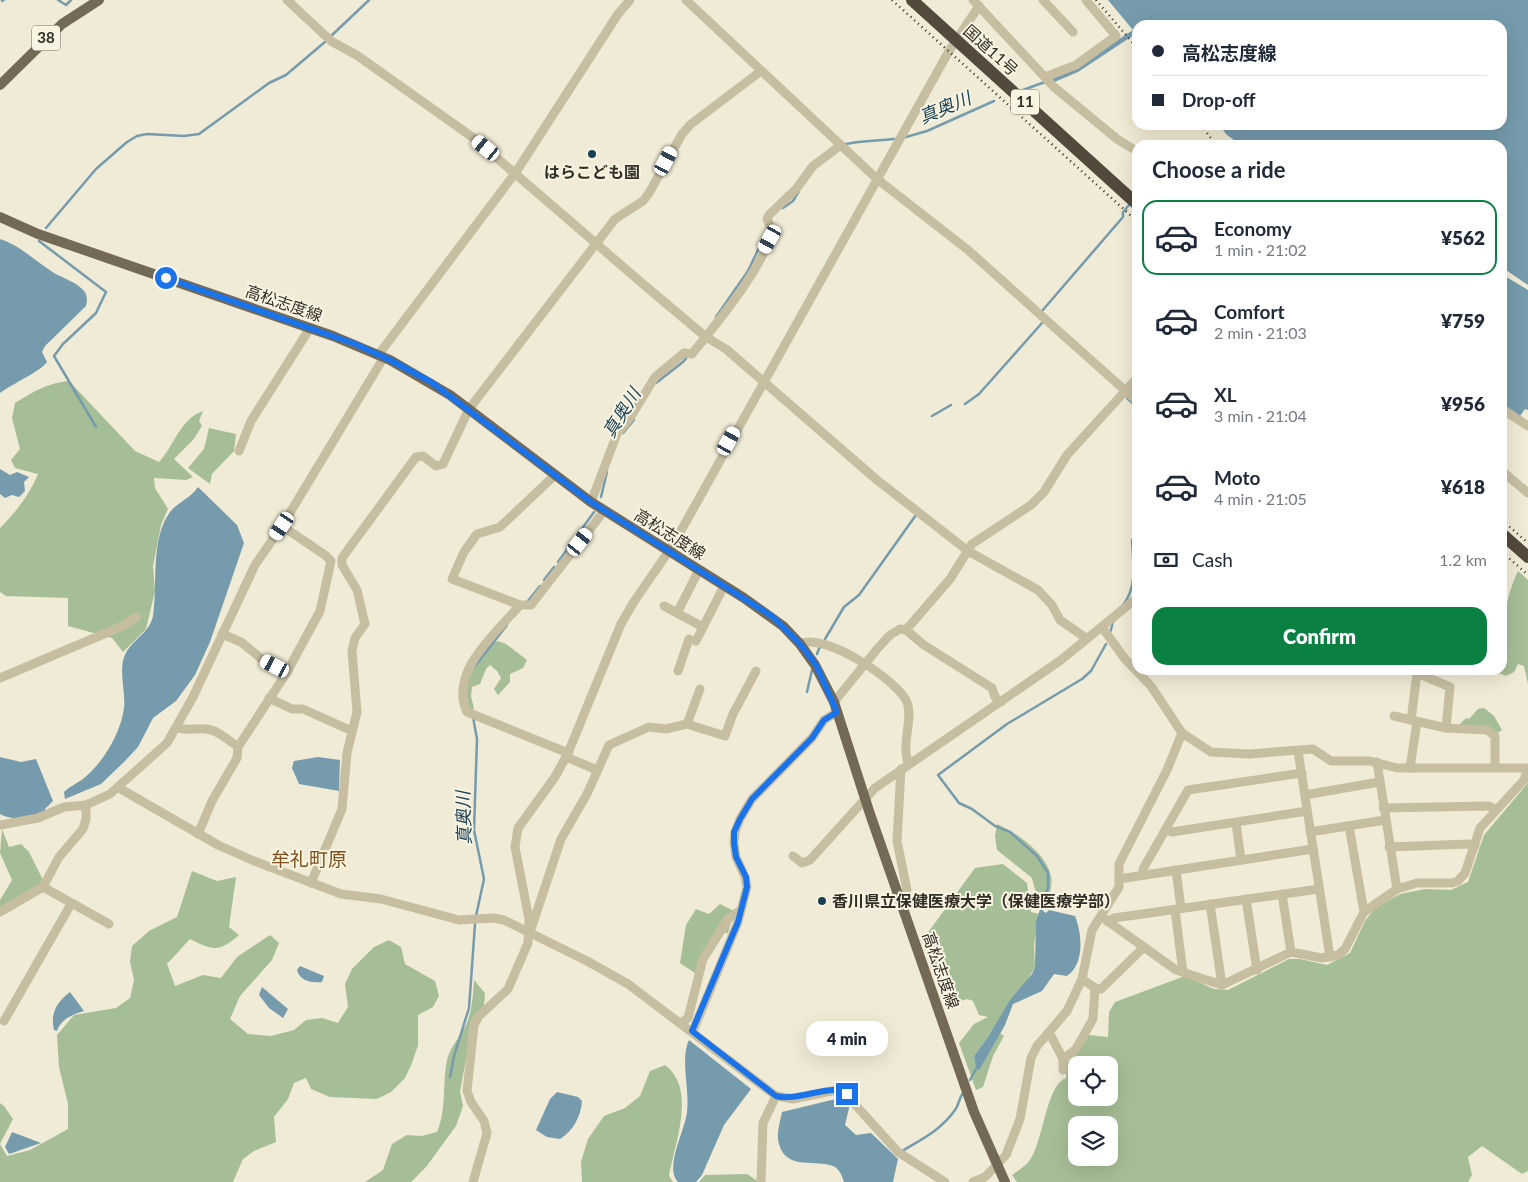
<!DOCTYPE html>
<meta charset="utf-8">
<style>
:root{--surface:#fff;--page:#f2f2f3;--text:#1f2937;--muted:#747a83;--line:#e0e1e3;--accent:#0b8043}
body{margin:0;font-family:Lato,"Noto Sans JP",sans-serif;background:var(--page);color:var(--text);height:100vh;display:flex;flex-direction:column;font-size:19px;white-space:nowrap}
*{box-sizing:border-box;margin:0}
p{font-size:16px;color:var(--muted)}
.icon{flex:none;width:28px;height:28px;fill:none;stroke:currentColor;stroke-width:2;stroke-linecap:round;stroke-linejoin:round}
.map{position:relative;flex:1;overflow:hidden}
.side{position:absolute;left:1132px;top:140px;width:375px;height:535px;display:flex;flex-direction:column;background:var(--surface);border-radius:15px;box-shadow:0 5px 20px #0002}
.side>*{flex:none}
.guide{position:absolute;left:1132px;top:20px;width:375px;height:110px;border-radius:15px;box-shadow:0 5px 20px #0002;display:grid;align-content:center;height:110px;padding:0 20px;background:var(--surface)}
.buttons{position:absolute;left:1068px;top:1056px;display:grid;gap:10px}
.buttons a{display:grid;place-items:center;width:50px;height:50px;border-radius:10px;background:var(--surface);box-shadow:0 5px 20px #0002;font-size:25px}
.end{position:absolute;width:22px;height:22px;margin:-11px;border:6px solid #1a73e8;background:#fff;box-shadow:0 0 0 2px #fff}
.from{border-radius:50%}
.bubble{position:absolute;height:35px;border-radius:15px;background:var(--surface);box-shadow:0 5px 20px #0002;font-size:16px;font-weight:800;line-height:35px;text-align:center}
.car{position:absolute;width:15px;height:30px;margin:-15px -8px;border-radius:6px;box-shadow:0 0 4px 1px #0007;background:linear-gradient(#fff 24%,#345 0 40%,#fff 0 76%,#345 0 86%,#fff 0)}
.guide b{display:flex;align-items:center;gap:18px;height:48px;font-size:19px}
.guide b+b{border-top:1px solid var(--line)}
.guide i{width:12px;height:12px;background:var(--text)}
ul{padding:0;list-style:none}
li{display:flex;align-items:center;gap:15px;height:75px;margin:0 10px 8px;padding:0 10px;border:2px solid transparent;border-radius:15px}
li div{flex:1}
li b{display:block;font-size:19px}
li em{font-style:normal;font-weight:800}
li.current{border-color:var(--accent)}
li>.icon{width:45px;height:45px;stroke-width:1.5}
h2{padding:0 20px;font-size:22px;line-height:60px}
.pay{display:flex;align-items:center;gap:12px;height:55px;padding:0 20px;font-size:19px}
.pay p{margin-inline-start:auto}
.primary-button{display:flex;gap:10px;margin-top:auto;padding:10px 20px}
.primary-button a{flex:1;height:58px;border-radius:15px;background:var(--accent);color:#fff;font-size:20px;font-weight:800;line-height:58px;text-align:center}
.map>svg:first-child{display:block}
</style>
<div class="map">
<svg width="1528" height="1182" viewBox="0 0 1528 1182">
<rect width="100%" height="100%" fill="#f0ebd6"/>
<g fill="#a6be97" fill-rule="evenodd">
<path d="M69 381 135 451 159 462C174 446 180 419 203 411L199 421 202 426 193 440 174 459 193 477 186 480 154 478 155 488 168 509 161 525 153 566 155 591 146 629 123 652 112 638 68 626V598L6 596 0 592V528C16 512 30 494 38 474L15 468 11 460 20 449 12 418 15 403C35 391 45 384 69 381Z"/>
<path d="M209 428 236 434 234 451 212 474 210 484 188 468 204 449Z"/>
<path d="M1518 571 1528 580V684L1524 666 1518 664 1514 672 1506 676 1496 672 1497 670H1502C1502 636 1503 602 1518 571Z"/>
<path d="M498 641 506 644 527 660 523 668 510 674V682L498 695 494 689 501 678 497 671 490 665 486 669 480 684 472 687 471 696 474 709H468C467 701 466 693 466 685 466 668 483 646 498 641Z"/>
<path d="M1484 708 1494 716 1502 730 1496 734 1459 725 1466 718 1469 719 1478 709Z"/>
<path d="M1528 783V1171L1522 1174 1482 1146 1468 1157 1472 1175 1468 1182H1017L1012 1175C1017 1171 1026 1166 1030 1160 1044 1139 1046 1085 1066 1078V1063L1075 1056 1088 1035 1108 1037 1109 1012 1115 1002 1185 976 1214 989 1228 990 1289 959H1300L1327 965 1350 953 1365 921 1375 908 1400 894 1425 889 1451 890 1468 882 1484 835ZM1076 1065H1109V1098H1076ZM1076 1125H1109V1158H1076Z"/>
<path d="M997 824C1017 833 1046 853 1051 876 1053 885 1049 895 1047 904L1038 901 1032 878 997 850 995 836Z"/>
<path d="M2 829 9 847 21 844 29 852 44 882 0 907V900L12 880 0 853Z"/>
<path d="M1003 864 1027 883 1031 912 1039 914 1034 945 1035 967 1025 984 1009 1001 988 1037 974 1056 976 1069H980L1000 1033 1004 1036 993 1056 983 1087 976 1090 959 1043 974 1024 988 1017 979 1015 973 1001 967 999 958 1002 942 972 936 974 924 938 975 868Z"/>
<path d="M192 871 217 881 236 877 229 927 239 935C219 953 212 950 190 939L167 964 175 986 203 975 221 978 237 957 270 935 279 943 272 960 240 996 230 1019 248 1034 271 1036 294 1030 306 1020 322 1018 338 1023 348 1007 345 984 352 969 374 947 389 940 401 947 405 964 435 981 439 996 433 1007 418 1015V1045L412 1063 405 1078 391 1092 377 1099 330 1097 311 1089 306 1078 294 1083 288 1099 274 1117 276 1142 254 1151 243 1159 233 1182H0V1103L4 1106 13 1119 0 1144 7 1156 30 1150 68 1129V1104L59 1067 57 1035 74 1015 116 1008 130 998 134 980 130 962 132 946 149 931 177 917Z"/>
<path d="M720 904 734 911 728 933H723L695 973 680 963 686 925 696 909 709 914Z"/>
<path d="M474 980 485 993 484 1006 469 1042 460 1092 463 1106 456 1126 426 1167 411 1182H365L383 1170 392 1144 407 1135 422 1136 437 1132C447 1109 442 1084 447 1060 450 1048 458 1039 464 1029 472 1014 473 997 474 980Z"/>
<path d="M665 1065C697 1089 675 1143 669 1176L673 1182H582L581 1162 588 1139 604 1116 625 1108 640 1096 650 1071Z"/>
<path d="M747 1174 759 1182H699L705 1175Z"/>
</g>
<g fill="#759bac">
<path d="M1108 0H1528V285L1503 268 1502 145H1241L1227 135 1219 125H1502V25H1138L1137 39 1134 35 1078 72 1052 83 1048 79 1075 68 1133 30Z"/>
<path d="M0 239C21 246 35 261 54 273 63 278 78 283 84 291 88 296 87 301 86 306L45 346 42 352 47 362C41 371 12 384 0 393Z"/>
<path d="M1503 275 1528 290V410L1525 409 1520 416 1503 404Z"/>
<path d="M0 469 10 475 17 472 29 477 24 482 25 491 19 497 12 495 5 498 0 494Z"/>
<path d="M198 487 237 525 244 543 210 642 195 675 176 701 153 718 138 747 124 762 101 784 65 799 64 792C70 786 76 784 83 779 103 763 121 733 124 708 126 692 118 670 125 655 132 639 149 634 153 616 158 584 150 539 170 512 178 502 191 498 198 487Z"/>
<path d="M0 757 21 762 36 759 53 801 45 809V813C31 817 14 822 0 814Z"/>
<path d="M318 757 340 760 339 791 299 784 292 768 294 761Z"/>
<path d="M1041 906 1044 907 1043 911 1046 913 1049 910 1075 916C1082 933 1085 964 1067 976L1054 974 1042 991 1013 1004 1005 1025 980 1069H976L974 1056 988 1037 1009 1001 1032 974 1035 967 1036 922Z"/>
<path d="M300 966 324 976 322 982C311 983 300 981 297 970Z"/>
<path d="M262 987 288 1009 283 1018 269 1008 259 995Z"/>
<path d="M70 992 84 1011C73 1014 60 1020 57 1031L54 1030C50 1013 57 1002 70 992Z"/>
<path d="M689 1040 751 1089 724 1125 702 1175 696 1182H678C664 1167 685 1131 687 1112 690 1091 680 1058 689 1040Z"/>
<path d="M557 1092 578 1097 582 1101C581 1116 573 1131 560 1139L547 1137 536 1130 550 1099Z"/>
<path d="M844 1097 850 1104 845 1125 856 1135 871 1133 898 1159 893 1182H844C842 1176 840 1169 833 1166 817 1159 786 1171 779 1144 776 1134 780 1122 782 1112Z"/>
<path d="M12 1132 41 1143 9 1154 5 1147Z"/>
</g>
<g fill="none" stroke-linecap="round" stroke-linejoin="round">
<g stroke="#759bac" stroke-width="2.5">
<path d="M58 0 66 5 71 0"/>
<path d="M2 1 4 0"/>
<path d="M330 37 369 0"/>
<path d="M1023 90 1045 82"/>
<path d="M906 137 927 131 994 101"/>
<path d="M846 144C862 140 878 141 894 139"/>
<path d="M783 208 793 201 799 191"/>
<path d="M46 228 96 169 127 142 137 136 147 134 184 136 199 134 269 83 286 75 326 41"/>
<path d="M39 241 106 292 96 313 63 344 54 356 96 427"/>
<path d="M1042 311 1123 217V212L1129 205"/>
<path d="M716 317 748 271 768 229"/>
<path d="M656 383 683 362 688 356"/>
<path d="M1127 398 1138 408"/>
<path d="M965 404 979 394 1042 323"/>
<path d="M932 416 951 405"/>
<path d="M623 433 634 420"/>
<path d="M601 497 607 472"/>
<path d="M1133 528 1138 522"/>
<path d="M558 562 594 512"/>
<path d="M544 580 554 567"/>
<path d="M527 602 540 586"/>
<path d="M1123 605C1138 586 1133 562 1132 540"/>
<path d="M1110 633 1113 622"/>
<path d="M825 639 844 607 859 595 916 515"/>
<path d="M817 654 820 646"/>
<path d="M475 666 507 625"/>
<path d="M807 692 812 670"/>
<path d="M473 717 477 739 474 830 484 879 476 916"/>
<path d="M1043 907 1048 887V873L1037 856 1010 832 995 826 972 809 959 803 938 775 1007 724 1082 679 1091 671 1106 644"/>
<path d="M450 1077 454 1056 469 1008 475 924"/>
<path d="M970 1080 976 1069"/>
<path d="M902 1151C922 1139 941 1130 955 1110 959 1105 959 1098 963 1093"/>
</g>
<g stroke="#c7bea2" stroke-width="9">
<path d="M287 0 331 41 358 56 475 139 650 290 706 337 726 349 877 480 968 551 1038 590 1052 605 1060 620 1086 638"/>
<path d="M686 0 877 179 968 250 1138 402"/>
<path d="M973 0 1054 87 1117 139 1138 152"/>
<path d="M1043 0 1073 32"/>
<path d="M1045 77 1076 65 1116 36 1086 0"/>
<path d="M379 354 516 172 618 14 630 0"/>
<path d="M1502 409 1528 426"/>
<path d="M239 451 251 421 310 328"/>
<path d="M1502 471 1528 493"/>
<path d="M554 476 500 527 477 534 464 552 452 579 520 605H531L604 511"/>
<path d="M591 502 617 434 630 418 655 377 684 353 692 354C720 319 758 274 773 232L767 219 769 215 796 189 813 166 841 145"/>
<path d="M282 526 325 555 331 561 320 611 287 672"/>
<path d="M520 605C497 632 448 672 467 712L568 753"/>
<path d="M664 606 703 627"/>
<path d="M677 613 699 570"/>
<path d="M1102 627 1125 659 1151 686 1182 733 1211 752 1249 754 1313 749 1331 761H1370L1397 768H1528L1524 780 1480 828 1465 873 1458 881 1452 883H1417L1397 889 1364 912 1345 949 1338 955 1322 958 1291 952 1222 985 1176 970 1102 917"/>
<path d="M906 630 950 579 972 544 1031 505 1044 492 1067 455 1138 377"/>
<path d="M222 634 241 642 263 660 287 672 238 747"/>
<path d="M696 641 724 586"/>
<path d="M800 644C825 632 897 680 907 702 912 715 906 732 906 745 905 751 907 758 908 764"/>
<path d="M678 671 689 639"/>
<path d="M0 678 125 625 136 617"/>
<path d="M269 698 292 709H303L352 731"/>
<path d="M834 702 878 648 890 635 900 629 906 630 924 645 992 688 995 697 1001 702"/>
<path d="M1394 716 1446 728 1487 730 1495 736V767"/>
<path d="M1411 720 1417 673 1450 687 1446 728"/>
<path d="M687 724 700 689"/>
<path d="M177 728C187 731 196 728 206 729 218 730 228 740 238 747L237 758 212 801 198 834"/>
<path d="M1298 751 1330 957"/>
<path d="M566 757 597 770"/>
<path d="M1377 762 1397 889"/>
<path d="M1410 768 1417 722"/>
<path d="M119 788 218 845 254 861 341 894 381 899 459 920 494 918 504 920 587 961 628 984 776 1096 793 1099 841 1089 898 1152 945 1182"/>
<path d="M1305 795 1379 782"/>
<path d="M1383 808 1489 806 1495 809"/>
<path d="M1236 823 1241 860"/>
<path d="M0 825 38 818 64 807 86 805 110 794 167 743 193 697 255 565 282 526 384 357"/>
<path d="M1349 826 1364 912"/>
<path d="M1165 830 1172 832 1307 811"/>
<path d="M1310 832 1385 820"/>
<path d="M1389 847 1469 844 1475 846"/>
<path d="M793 856 802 863 810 860 875 788 1061 660 1138 597"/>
<path d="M1176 870 1181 908"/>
<path d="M1144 875 1143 869 1188 790 1302 773"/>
<path d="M1119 879 1313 849"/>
<path d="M311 883 342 809 347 753 357 712 352 651 355 638 365 624 364 620 357 590 342 565V558L416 457 423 456 436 466 443 464 469 409 615 219 643 201 649 193 682 134 691 124 761 71"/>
<path d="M43 887 109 924"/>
<path d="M1282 894 1291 952"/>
<path d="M900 899 907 890 897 841 901 769"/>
<path d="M1246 899 1257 970"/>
<path d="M1210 904 1222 985"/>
<path d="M1175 910 1183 972"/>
<path d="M0 912 43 887 59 857 83 829 86 819V805"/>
<path d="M1108 922 1114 918 1319 889"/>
<path d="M531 929 561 839 587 794 609 745 649 727 666 729 687 724 725 736 733 714 756 671"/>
<path d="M1082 979 1095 988 1101 989 1143 948"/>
<path d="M4 1021 71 904"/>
<path d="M681 1023 688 1018 703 959 728 919 741 910"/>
<path d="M693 1031 738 922 747 887 745 877 736 857 734 843 735 832 740 819 752 799 812 738 824 720 837 712"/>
<path d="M1049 1032 1063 1059"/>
<path d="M1063 1070V1059L1076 1049 1093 1019 1095 988"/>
<path d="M473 1182 487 1133 484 1121 471 1102 467 1091 474 1025 479 1016 508 989 528 943 529 919 515 847 518 828 555 777 568 753 621 624 633 603 673 545 949 51 979 6"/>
<path d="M761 1182 763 1123 776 1096"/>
<path d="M973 1182 985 1177 1006 1155 1020 1119 1031 1058 1037 1046 1067 1011 1082 979 1092 930 1119 887V864L1167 770 1182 733"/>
</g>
<g stroke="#746856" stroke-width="10">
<path d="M0 85 62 24 99 0"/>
<path d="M0 217 38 234 333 336 390 360 450 395 591 502 744 598 783 626 800 644 815 665 834 702 870 814 974 1112 1005 1182"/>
</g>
<g stroke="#53493c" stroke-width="12">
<path d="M912 0 1138 205"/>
<path d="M1502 534 1528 557"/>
</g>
<g stroke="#322d25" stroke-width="2.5" stroke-dasharray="1 4" stroke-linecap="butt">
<path d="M892 0 1138 222"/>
<path d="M1096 0 1138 49"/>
<path d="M1201 125 1216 145"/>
<path d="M1502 520 1528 543"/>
<path d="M1502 552 1528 575"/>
</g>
</g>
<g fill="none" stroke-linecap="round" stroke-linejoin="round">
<path stroke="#1a73e8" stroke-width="6" d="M166 278 355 344 390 360 431 382 591 502 773 617 800 644 816 665 837 712 824 720 812 738 752 799 740 819 734 832V843L736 857 746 877 747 887 738 922 692 1031 776 1096C799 1102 831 1082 847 1094"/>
</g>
<g fill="#1b4053" stroke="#f8f4e2" stroke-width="2">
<circle cx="592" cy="154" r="5"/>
<circle cx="822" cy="901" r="5"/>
</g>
<g text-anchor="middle" stroke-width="4" stroke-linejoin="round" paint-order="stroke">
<g fill="#f8f4e2" stroke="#6d695e" stroke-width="1">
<rect x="32" y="25.5" width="28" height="25" rx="4"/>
<rect x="1011" y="89.5" width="28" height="25" rx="4"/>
</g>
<g font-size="15" font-weight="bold" fill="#322d25">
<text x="46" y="43">38</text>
<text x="1025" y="107">11</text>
</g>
<g font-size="16" fill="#322d25" stroke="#f8f4e2">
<text transform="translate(991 50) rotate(42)" y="6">国道11号</text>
<text transform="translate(284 303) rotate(19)" y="6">高松志度線</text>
<text transform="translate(670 534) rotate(32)" y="6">高松志度線</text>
<text transform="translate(941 970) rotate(71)" y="6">高松志度線</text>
</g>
<g font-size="16" font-weight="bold" fill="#322d25" stroke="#f8f4e2">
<text x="592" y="178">はらこども園</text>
<text x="832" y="907" text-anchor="start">香川県立保健医療大学（保健医療学部）</text>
</g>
<g font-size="18" font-style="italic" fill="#1b4053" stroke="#f8f4e2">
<text transform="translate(945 108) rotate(-23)" y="6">真奥川</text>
<text transform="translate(622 413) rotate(-58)" y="6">真奥川</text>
<text transform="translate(464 818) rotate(-92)" y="6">真奥川</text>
</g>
<g font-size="19" fill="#80511f" stroke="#f8f4e2">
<text x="309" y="866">牟礼町原</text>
</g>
</g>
</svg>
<div class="buttons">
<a><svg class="icon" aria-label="locate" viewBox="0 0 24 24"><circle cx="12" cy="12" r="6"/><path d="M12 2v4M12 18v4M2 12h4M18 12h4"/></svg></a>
<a><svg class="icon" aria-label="layers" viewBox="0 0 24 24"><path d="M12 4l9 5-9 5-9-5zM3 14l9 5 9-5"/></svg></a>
</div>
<i class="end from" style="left:166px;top:278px"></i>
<i class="end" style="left:847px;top:1094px"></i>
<div class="bubble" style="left:806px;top:1021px;width:82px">4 min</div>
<i class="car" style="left:486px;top:148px;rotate:309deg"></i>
<i class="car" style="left:666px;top:161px;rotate:28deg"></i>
<i class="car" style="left:770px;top:239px;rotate:209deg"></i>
<i class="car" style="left:729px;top:441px;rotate:29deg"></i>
<i class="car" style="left:282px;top:526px;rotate:214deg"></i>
<i class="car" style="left:580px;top:542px;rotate:38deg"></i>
<i class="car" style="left:275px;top:666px;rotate:297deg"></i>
<div class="guide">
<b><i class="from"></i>高松志度線</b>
<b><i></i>Drop-off</b>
</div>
<section class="side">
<h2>Choose a ride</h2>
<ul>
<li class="current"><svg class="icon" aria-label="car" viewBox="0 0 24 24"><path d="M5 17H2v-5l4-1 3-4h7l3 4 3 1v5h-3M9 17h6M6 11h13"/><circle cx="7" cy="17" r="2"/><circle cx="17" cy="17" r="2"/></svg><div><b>Economy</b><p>1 min · 21:02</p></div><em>¥562</em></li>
<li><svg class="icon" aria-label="car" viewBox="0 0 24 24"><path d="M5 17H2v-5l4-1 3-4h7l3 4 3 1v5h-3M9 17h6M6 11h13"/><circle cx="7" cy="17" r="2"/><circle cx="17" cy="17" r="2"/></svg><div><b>Comfort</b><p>2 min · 21:03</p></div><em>¥759</em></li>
<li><svg class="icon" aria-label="car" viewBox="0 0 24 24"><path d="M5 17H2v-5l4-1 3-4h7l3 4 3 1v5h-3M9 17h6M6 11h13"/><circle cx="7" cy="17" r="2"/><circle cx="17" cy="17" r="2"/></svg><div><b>XL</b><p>3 min · 21:04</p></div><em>¥956</em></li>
<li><svg class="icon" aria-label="car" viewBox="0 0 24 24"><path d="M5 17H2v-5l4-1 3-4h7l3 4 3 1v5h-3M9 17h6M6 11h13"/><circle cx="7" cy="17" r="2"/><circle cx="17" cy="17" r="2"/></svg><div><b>Moto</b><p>4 min · 21:05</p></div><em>¥618</em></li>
</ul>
<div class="pay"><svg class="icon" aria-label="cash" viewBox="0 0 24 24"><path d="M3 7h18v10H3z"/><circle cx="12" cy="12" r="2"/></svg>Cash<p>1.2 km</p></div>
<div class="primary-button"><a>Confirm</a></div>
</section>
</div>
